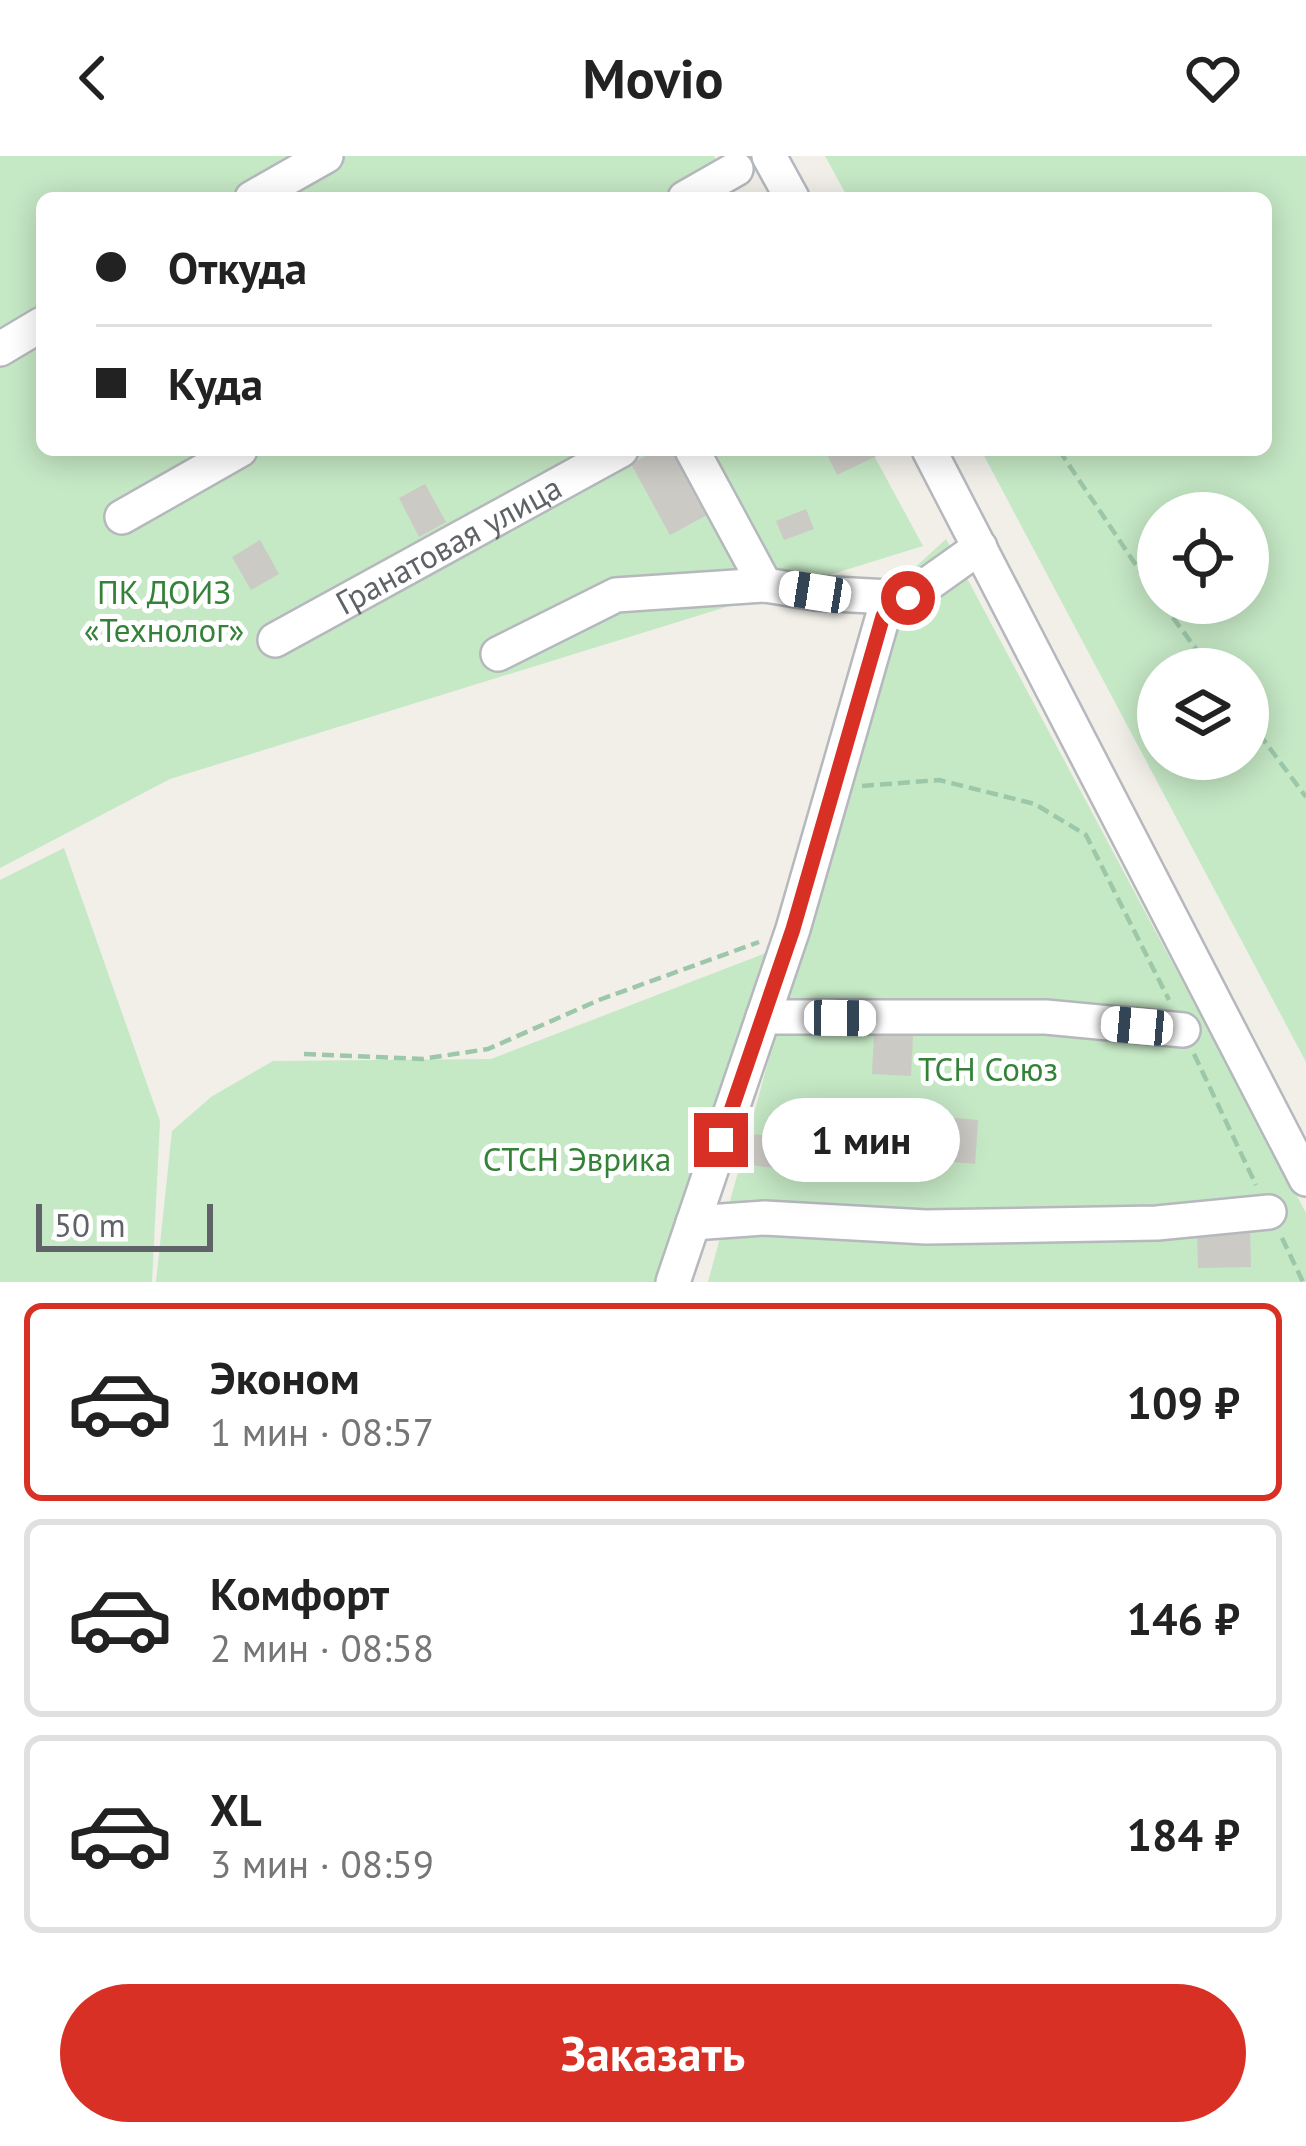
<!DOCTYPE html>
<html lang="ru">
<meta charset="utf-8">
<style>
:root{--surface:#fff;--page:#f6f6f6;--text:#222;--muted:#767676;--line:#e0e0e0;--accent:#d93025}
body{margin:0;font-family:"PT Sans",sans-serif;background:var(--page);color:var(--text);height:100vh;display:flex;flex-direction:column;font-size:45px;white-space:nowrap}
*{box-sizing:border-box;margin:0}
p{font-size:39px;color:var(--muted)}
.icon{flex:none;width:66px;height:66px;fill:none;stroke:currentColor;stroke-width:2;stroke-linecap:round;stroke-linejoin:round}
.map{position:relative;height:1126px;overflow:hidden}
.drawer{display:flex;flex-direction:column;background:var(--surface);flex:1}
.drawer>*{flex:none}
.guide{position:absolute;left:36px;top:36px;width:1236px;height:264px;border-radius:18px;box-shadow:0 6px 30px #0003;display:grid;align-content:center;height:264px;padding:0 60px;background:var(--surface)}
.fabs{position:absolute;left:1137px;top:336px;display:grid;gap:24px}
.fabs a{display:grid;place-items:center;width:132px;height:132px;border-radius:50%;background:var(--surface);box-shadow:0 6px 30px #0003;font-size:60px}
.scale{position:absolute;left:36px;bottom:30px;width:177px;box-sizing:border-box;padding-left:12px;border:6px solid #5f6368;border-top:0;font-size:33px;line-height:42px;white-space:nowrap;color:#5f6368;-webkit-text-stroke:9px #fff;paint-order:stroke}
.end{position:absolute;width:54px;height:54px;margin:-27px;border:15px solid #d93025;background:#fff;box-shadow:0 0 0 6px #fff}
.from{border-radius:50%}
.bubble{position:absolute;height:84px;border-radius:42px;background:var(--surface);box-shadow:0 6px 30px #0003;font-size:39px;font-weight:700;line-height:84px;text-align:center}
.car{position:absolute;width:36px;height:72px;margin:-36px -18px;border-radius:15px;box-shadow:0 0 9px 3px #0007;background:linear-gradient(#fff 24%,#345 0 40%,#fff 0 76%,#345 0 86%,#fff 0)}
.guide b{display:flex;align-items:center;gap:42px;height:114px;font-size:45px}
.guide b+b{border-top:3px solid var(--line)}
.guide i{width:30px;height:30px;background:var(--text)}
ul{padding:21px 0 0;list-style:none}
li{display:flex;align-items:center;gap:36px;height:198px;margin:0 24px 18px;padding:0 36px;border:6px solid var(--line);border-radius:18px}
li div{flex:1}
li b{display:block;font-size:45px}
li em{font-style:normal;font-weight:700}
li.selected{border-color:var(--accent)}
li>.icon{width:108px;height:108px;stroke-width:1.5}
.cta{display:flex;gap:24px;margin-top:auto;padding:24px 60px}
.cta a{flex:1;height:138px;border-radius:72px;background:var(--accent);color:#fff;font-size:48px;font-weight:700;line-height:138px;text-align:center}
header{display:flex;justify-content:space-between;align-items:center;height:156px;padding:0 60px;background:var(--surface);font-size:54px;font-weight:700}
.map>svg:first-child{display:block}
</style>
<header><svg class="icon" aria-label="back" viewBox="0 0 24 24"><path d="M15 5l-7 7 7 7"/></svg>Movio<svg class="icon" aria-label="heart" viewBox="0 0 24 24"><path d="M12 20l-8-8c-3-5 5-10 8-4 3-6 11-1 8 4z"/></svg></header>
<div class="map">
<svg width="1306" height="1126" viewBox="0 0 1306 1126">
<rect width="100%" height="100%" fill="#f1efe8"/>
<g fill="#c5e8c5" fill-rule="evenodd">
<path d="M0 0H714L737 42H42V294H871L923 390 170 623 0 712Z"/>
<path d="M825 0H1306V906L981 294H1266V42H848ZM1248 357V447H1158V357ZM1248 513V603H1158V513Z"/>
<path d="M946 383 1306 1057V1126H708L899 426Z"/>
<path d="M64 692 160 965 152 1126H0V724Z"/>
<path d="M771 795 670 1126H156L172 975 211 941 273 905 491 903Z"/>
</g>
<g fill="#cccac5">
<path d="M656 294H672L707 359 670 379 631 308Z"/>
<path d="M825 294H889L837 319Z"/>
<path d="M425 328 446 366 419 381 399 342Z"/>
<path d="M806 353 814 373 784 384 776 365Z"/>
<path d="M260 384 279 418 251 434 232 401Z"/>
<path d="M874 877 913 880 911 920 872 918Z"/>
<path d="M935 960 978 964 975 1008 932 1004Z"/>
<path d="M752 978 779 981 775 1012 749 1009Z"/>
<path d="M1250 1071 1251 1111 1198 1112 1197 1073Z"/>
</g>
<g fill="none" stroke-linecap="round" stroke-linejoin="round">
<g stroke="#b5b8bc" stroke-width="38">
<g id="minor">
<path d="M769 0 792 42"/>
<path d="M252 42 326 0"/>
<path d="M685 42 736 13"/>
<path d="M0 193 42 168"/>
<path d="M692 294 765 429"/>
<path d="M929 294 1306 1023"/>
<path d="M122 361 240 294"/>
<path id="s1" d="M275 484 621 294"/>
<path d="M498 498 616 439 765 429 815 437 908 442"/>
<path d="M763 861H1046L1183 874"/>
<path d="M693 1067 765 1062 926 1071 1157 1067 1269 1056"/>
<path d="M673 1126 793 773 883 460 980 391"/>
</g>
</g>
<g stroke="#9cc7a9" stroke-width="4.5" stroke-dasharray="12 6" stroke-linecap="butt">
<path d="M1059 294 1158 442"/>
<path d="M1162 447 1211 513"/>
<path d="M1248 563 1306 641"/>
<path d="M862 630 939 624 1035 648 1086 679 1169 844"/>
<path d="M304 898 422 903 488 893 599 844 759 786"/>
<path d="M1194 898 1256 1029"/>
<path d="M1282 1082 1303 1126"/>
</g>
<use href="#minor" stroke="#fff" stroke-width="33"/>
</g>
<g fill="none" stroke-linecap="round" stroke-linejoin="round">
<path stroke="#d93025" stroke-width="15" d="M721 984 793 773 883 460 908 442"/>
</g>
<g text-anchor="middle" stroke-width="10" stroke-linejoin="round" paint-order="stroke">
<g font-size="33" fill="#5f6368" stroke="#fff">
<text dy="12" stroke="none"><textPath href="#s1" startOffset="198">Гранатовая улица</textPath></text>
</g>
<g font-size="33" fill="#348238" stroke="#fff">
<text x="164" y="448">ПК ДОИЗ<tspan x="164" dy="38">«Технолог»</tspan></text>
<text x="988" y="925">ТСН Союз</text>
<text x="577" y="1015">СТСН Эврика</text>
</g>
</g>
</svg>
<div class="fabs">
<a><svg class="icon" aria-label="locate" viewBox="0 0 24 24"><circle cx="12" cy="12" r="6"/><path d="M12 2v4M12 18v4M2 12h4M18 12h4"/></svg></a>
<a><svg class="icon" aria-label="layers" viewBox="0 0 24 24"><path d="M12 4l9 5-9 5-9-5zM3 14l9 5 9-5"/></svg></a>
</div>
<div class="scale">50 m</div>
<i class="end from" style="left:908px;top:442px"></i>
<i class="end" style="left:721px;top:984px"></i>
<div class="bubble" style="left:762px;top:942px;width:198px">1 мин</div>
<i class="car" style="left:815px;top:436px;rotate:279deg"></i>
<i class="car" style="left:840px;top:862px;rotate:91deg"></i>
<i class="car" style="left:1137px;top:870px;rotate:275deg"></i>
<div class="guide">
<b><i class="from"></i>Откуда</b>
<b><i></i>Куда</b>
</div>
</div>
<section class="drawer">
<ul>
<li class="selected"><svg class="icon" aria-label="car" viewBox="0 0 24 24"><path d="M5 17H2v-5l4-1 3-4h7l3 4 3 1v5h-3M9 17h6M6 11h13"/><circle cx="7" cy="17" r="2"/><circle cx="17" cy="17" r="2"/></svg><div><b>Эконом</b><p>1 мин · 08:57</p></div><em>109 ₽</em></li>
<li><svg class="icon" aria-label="car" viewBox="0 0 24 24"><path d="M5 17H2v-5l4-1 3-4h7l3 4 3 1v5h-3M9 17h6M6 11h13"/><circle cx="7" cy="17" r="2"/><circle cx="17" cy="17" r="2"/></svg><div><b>Комфорт</b><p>2 мин · 08:58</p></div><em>146 ₽</em></li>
<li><svg class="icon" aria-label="car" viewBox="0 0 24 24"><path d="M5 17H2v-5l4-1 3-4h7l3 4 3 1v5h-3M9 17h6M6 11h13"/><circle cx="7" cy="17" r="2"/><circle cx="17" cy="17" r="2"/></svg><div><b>XL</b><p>3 мин · 08:59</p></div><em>184 ₽</em></li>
</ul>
<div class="cta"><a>Заказать</a></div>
</section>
